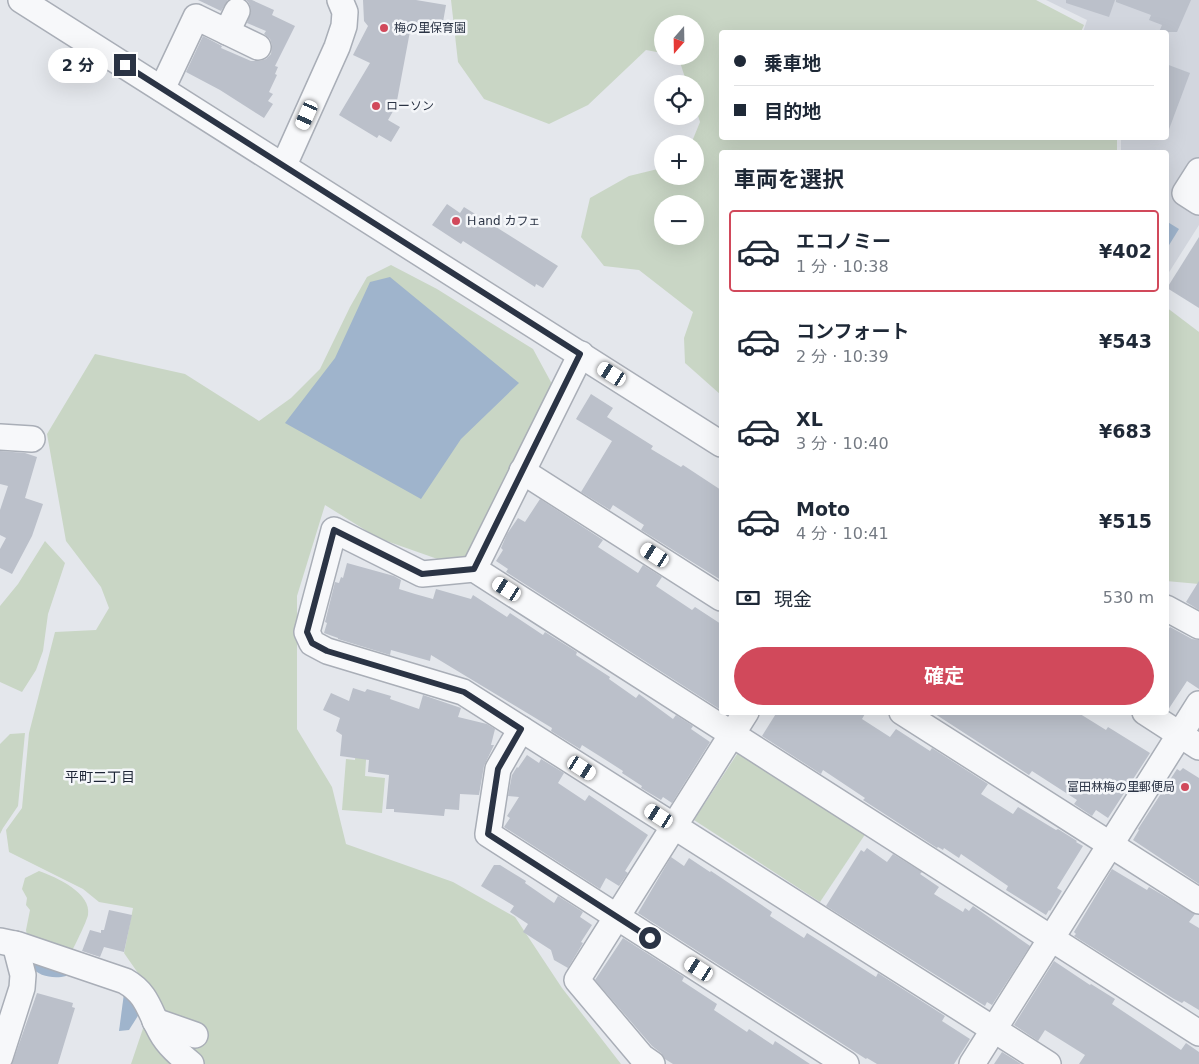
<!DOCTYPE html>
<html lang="ja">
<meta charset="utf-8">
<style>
:root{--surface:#fff;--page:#f2f2f3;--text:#1f2937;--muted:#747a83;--line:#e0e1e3;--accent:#d1495b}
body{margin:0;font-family:"DejaVu Sans","Noto Sans JP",sans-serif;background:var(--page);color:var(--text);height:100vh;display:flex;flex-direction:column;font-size:19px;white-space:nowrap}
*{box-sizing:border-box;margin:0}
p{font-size:16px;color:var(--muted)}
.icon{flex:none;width:28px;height:28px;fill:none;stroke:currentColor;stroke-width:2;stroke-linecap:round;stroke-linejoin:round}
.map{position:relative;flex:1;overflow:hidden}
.panel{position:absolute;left:719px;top:150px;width:450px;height:565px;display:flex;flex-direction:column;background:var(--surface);border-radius:5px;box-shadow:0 5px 20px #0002}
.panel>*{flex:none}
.hud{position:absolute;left:719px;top:30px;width:450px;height:110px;border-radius:5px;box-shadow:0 5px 20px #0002;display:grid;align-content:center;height:110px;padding:0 15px;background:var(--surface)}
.needle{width:32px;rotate:200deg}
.fabs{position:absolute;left:654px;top:15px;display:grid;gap:10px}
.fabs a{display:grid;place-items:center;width:50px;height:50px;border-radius:50%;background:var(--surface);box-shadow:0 5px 20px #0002;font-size:25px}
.end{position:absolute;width:22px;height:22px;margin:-11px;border:6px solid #2b3445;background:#fff;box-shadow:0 0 0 2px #fff}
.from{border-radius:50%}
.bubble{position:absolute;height:35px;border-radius:18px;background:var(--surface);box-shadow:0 5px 20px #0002;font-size:16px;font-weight:700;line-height:35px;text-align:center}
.car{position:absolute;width:15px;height:30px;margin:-15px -8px;border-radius:6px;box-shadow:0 0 4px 1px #0007;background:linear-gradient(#fff 24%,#345 0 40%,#fff 0 76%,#345 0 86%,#fff 0)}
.hud b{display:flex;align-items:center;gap:18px;height:48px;font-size:19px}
.hud b+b{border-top:1px solid var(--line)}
.hud i{width:12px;height:12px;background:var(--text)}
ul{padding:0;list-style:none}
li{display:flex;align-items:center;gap:15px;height:82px;margin:0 10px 8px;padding:0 5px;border:2px solid transparent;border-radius:5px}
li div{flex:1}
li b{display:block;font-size:19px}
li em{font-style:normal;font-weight:700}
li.active{border-color:var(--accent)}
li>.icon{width:45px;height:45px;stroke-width:1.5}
h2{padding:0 15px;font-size:22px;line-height:60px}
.pay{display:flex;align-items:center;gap:12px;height:55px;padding:0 15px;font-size:19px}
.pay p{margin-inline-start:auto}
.cta{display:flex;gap:10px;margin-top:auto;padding:10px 15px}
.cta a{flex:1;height:58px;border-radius:30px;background:var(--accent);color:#fff;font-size:20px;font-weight:700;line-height:58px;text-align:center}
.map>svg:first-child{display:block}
</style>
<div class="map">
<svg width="1199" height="1064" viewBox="0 0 1199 1064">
<rect width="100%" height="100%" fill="#e4e7ec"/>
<path fill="#d2d6de" d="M1046 0H1199V225L1166 277V152H1121V138H1166V32H1083L1087 20Z"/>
<g fill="#c9d6c5" fill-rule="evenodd">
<path d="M451 0H1036L1084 25 1081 32H721V138H1117V152H721V395L685 363 684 338 693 312 639 270 604 266 581 237 590 198 629 176 662 168V176H695V144H691L700 122 695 106V84H687L678 56H695V24H662V53L646 50 588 105 549 124 484 99 458 62ZM662 204H695V236H662Z"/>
<path d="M391 265 437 289 533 349 552 384 464 559 446 562 378 538 325 505 297 596V729L332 787 346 844 453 882 515 917 562 988 621 1064H131L154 996 124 953 133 908 99 902 83 889 9 852 6 830 22 808 29 733 55 632 96 630 109 608 101 587 66 541 47 434 95 354 185 374 259 421 291 398 320 369 350 307 367 277Z"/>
<path d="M1166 307 1199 332V584L1166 581Z"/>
<path d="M45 541 65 563 48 614 43 651 36 670 22 692 0 682V606L18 584Z"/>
<path d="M25 733 18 806 3 828 0 834V744L10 734Z"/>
<path d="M356 744 367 745 365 776 385 778 382 813 342 810 346 759 355 760Z"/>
<path d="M739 751 866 833 820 902 694 820Z"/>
<path d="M39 871C56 877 92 893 88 915 86 923 76 943 72 951L28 941 26 930 30 910 26 905 27 898 22 889 25 878Z"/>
</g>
<g fill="#9fb4cc">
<path d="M1166 221 1179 229 1166 250Z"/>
<path d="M390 277 519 383 461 439 421 499 285 423 335 358 370 282Z"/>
<path d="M27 954 68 968 66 976C55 979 38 977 31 966 29 963 28 958 27 954Z"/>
<path d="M125 986 141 1011 129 1030 119 1031Z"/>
</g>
<g fill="#bbc0ca">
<path d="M198 0H228L221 11Z"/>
<path d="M246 0H252L274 10 272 15 295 26 275 66 278 67 275 74 277 75 269 92 273 94 268 101 273 104 264 118 220 90 186 72 203 36 222 46 221 48 251 61H260L266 59 271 54 272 45 270 39 264 34 266 31 247 23 251 10 249 3Z"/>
<path d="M363 0H416L446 5 443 22H440L439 30 411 26 396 106 388 120 400 127 391 142 379 135 377 138 339 115 370 63 353 55 368 26 364 21Z"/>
<path d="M1066 0H1115L1109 17 1066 3Z"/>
<path d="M1116 0H1191L1177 32H1159L1162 25 1149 20 1151 15 1116 2Z"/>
<path d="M1166 64 1190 73 1168 132H1166Z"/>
<path d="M447 204 460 213 464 207 558 266 543 288 536 284 535 287 463 241 461 244 432 225Z"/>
<path d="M1199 237V308L1167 288Z"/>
<path d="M591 394 613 408 607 417 653 446 651 449 681 467 683 465 721 490V580L641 530 644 525 613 505 610 510 581 492 612 441 576 419Z"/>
<path d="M0 451 25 453 37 457 25 498 43 504 32 536 12 574 0 568V549L6 538 0 535V510L8 486 0 484Z"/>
<path d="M540 499 603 540 598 547 638 573 643 565 662 577 656 586 692 610 695 607 721 624V710L506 572 508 569 496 561 503 550 501 548 507 534 518 518 525 522Z"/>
<path d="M347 563 394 576 401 580 399 589 415 594 433 599 436 589 471 599 473 595 507 617 510 613 543 635 545 632 577 652 576 655 610 677 609 679 636 698 639 694 673 719 676 715 693 726 691 729 710 742 672 803 663 797 661 800 641 788 642 786 622 773 623 771 609 762 582 745 580 749 551 731 552 728 431 655 430 661 391 650 390 655 338 639V638L324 633 327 623 325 622 335 582 339 583 341 577 343 578Z"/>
<path d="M1199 581V610L1186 602Z"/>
<path d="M1170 627 1192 639 1199 640V689L1187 681 1168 710 1166 709V633Z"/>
<path d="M353 688 365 692 367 689 391 696 390 699 419 709 423 695 461 708 458 717 487 724 495 729 491 745H494L484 766 479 795 460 794 459 810 445 809 444 816 394 812V809H386L389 775 368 772 369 760 340 756 342 735 336 731 340 718 323 710 331 693 349 701Z"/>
<path d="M777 712H866L862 719 890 737 896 729 930 751 932 748 988 784 981 794 1013 814 1018 807 1056 830 1058 829 1077 841 1076 842 1083 846 1057 888 1062 891 1050 911 1049 910 1046 915 1006 890 1008 886 961 854 959 858 944 848 943 850 938 847 937 848 863 800 865 798 823 770 821 774 762 736Z"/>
<path d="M932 712H1077L1106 730 1108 727 1150 753 1108 818 1096 810 1092 816 1074 804 1077 800 1032 771 1029 775Z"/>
<path d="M527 755 539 763 541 759 564 773 558 783 585 801 589 795 648 835 625 871 628 873 619 886 606 878 600 889 504 827 510 818 507 816 519 797 508 796 512 775 517 767 518 768Z"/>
<path d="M1183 768 1199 778V884L1133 840 1139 830 1138 829 1177 769 1180 771Z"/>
<path d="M867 848 887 862 893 854 922 872 920 874 939 887 934 894 963 912 965 908 969 911 973 906 1030 946 992 1005 987 1002 985 1006 826 906 861 850 864 852Z"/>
<path d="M671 857 684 866 689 858 710 872 711 871 772 912 770 916 804 938 807 933 876 977 878 973 945 1016 942 1021 970 1039 954 1064H877L867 1058 866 1059 638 913Z"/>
<path d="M494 865H500L526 881 525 883 554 903 558 896 583 912 580 917 592 925 581 942 583 943 568 968 554 960 551 950 523 932 528 924 510 912 514 906 481 886Z"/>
<path d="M1112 869 1147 890 1149 887 1195 914 1189 922 1199 928V1010L1184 1001 1182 1003 1174 999 1074 936 1076 934 1074 932Z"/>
<path d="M109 910 132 915 124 952 104 947 100 957 82 951 90 930 101 933V930H104Z"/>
<path d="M623 938 684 977 682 981 717 1004 714 1010 747 1032 749 1029 773 1045 775 1041 810 1064H673L665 1059 661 1053 652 1046 595 980Z"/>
<path d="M1054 961 1090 985 1091 984 1115 999 1112 1004 1181 1050 1186 1043 1199 1052V1064H1079L1085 1055 1045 1030 1038 1041 1014 1025Z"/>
<path d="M37 993 73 1003 72 1007 75 1008 58 1064H12Z"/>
<path d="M1002 1052 1021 1064H994Z"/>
</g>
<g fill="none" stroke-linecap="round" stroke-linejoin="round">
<g stroke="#a9aeb7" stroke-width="28">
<g id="minor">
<path d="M21 0 721 444"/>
<path d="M227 32 237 11"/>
<path d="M162 89 196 17 258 47"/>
<path d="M284 165 337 47 344 26 345 12 340 0"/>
<path d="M1199 171 1185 193 1199 202"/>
<path d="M0 437 32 439"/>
<path d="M522 471 721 598"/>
<path d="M474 569 581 354"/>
<path d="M1166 608 1199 626"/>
<path d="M902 712 1199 901"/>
<path d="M1145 712 1199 747"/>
<path d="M521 729 498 769 488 834 846 1064"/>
<path d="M0 941 19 945 125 981C148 994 149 1011 161 1032 168 1045 180 1055 191 1064"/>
<path d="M155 1021 195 1035"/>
<path d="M0 1057 22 988 23 975 15 944"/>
<path d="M652 1064 642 1057 577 980 746 712"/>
<path d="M972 1064 1199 704"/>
<path d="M1048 1064 463 692 327 651 312 643 307 632 334 530 422 574 474 569 1199 1033"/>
</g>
</g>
<use href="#minor" stroke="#f7f8fa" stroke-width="25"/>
</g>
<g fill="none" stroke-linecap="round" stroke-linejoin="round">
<path stroke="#2b3445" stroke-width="6" d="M125 65 580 354 474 569 422 574 334 530 307 632 312 643 327 651 464 692 521 729 498 769 488 834 650 938"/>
</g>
<g fill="#d1495b" stroke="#f4f6f9" stroke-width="2">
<circle cx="384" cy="28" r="5"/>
<circle cx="376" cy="106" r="5"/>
<circle cx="456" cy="221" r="5"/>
<circle cx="1185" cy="787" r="5"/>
</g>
<g text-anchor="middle" stroke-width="5" stroke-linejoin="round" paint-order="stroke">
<g font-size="12" fill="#2b3445" stroke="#f4f6f9" text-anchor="start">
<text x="394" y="32">梅の里保育園</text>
<text x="386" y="110">ローソン</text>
<text x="466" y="225">Ｈand カフェ</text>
<text x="1175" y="791" text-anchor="end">富田林梅の里郵便局</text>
</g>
<g font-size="14" fill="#1d2536" stroke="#f4f6f9">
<text x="100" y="782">平町二丁目</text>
</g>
</g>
</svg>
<div class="fabs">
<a><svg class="needle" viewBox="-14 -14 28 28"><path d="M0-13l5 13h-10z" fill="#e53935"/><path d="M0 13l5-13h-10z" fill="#747a83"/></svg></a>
<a><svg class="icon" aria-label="locate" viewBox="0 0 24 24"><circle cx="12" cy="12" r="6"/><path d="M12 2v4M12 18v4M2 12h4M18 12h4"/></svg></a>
<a>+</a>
<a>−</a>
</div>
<i class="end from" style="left:650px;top:938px"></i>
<i class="end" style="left:125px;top:65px"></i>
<div class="bubble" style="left:48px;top:48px;width:60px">2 分</div>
<i class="car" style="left:307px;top:115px;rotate:204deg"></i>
<i class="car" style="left:612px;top:374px;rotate:302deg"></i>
<i class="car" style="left:655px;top:555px;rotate:303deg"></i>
<i class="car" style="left:507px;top:589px;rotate:302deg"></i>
<i class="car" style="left:582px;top:768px;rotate:123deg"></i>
<i class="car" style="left:659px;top:816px;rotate:303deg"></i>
<i class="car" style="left:699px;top:969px;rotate:303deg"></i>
<div class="hud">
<b><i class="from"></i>乗車地</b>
<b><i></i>目的地</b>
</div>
<section class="panel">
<h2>車両を選択</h2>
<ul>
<li class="active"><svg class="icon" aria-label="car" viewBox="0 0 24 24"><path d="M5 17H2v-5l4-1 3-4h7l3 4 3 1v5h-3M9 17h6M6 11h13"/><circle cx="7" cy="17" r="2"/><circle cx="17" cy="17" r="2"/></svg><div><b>エコノミー</b><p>1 分 · 10:38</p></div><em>¥402</em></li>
<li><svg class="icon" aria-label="car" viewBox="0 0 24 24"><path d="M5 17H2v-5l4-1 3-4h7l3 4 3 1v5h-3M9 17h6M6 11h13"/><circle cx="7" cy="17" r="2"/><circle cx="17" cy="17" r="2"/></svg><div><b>コンフォート</b><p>2 分 · 10:39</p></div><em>¥543</em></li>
<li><svg class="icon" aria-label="car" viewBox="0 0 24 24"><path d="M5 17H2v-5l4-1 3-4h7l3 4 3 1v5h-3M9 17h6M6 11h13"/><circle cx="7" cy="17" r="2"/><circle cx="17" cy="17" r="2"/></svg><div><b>XL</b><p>3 分 · 10:40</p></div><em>¥683</em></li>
<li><svg class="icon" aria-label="car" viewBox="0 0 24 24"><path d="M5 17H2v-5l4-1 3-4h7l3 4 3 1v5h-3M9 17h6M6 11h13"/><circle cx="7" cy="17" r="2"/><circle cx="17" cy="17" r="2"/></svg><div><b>Moto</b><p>4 分 · 10:41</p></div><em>¥515</em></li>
</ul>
<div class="pay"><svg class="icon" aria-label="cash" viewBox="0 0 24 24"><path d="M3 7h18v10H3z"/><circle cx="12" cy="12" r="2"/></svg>現金<p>530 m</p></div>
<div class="cta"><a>確定</a></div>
</section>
</div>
